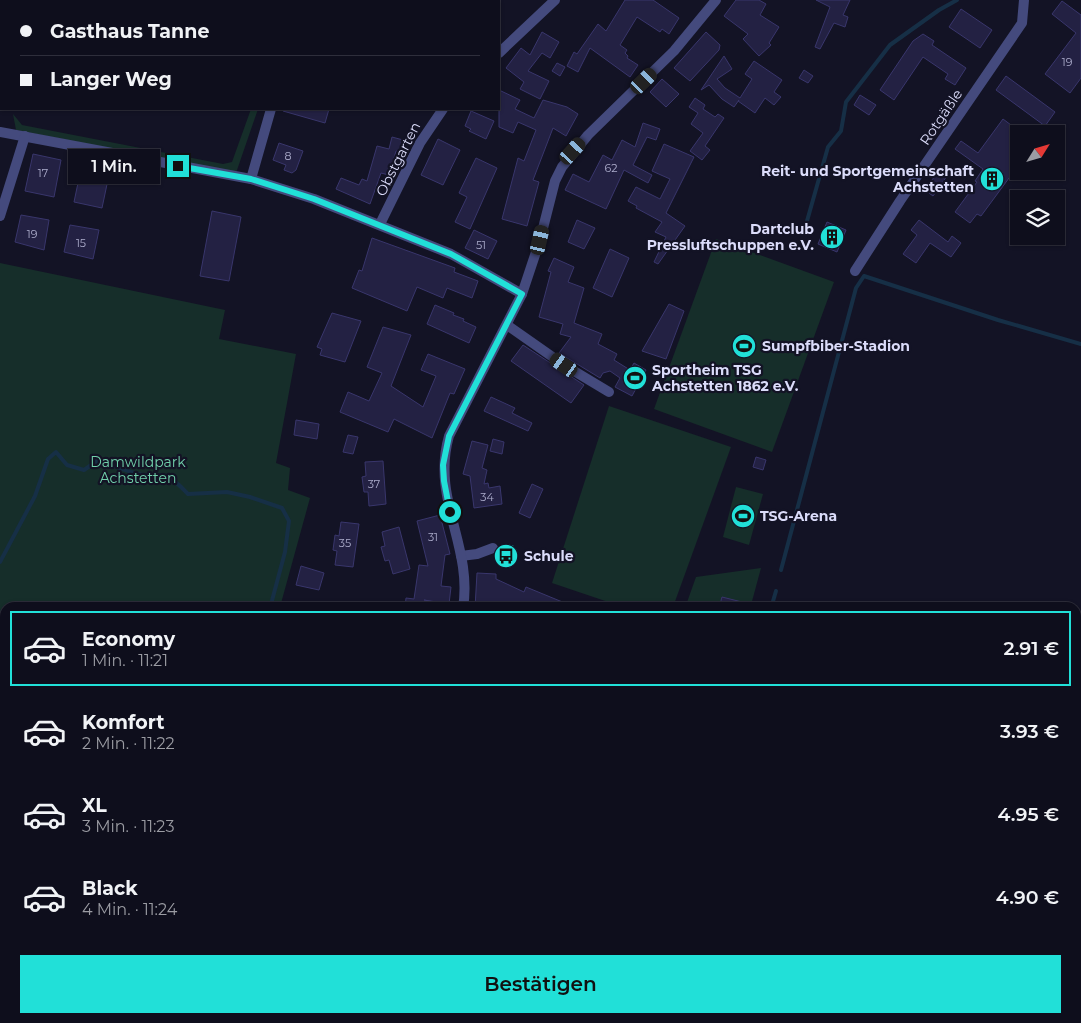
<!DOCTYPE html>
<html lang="de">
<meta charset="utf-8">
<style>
:root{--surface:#0e0e1c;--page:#171725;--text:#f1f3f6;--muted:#9b9ca3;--line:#2e2e3b;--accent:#21e0d8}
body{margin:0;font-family:Montserrat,sans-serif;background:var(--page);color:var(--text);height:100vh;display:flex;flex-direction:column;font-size:19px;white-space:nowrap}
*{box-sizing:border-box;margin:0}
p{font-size:16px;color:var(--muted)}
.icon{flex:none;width:28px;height:28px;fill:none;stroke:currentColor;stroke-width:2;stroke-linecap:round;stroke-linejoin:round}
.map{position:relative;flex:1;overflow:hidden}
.drawer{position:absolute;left:0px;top:602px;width:1081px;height:421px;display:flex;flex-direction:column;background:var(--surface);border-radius:15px 15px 0 0;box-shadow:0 1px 4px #0004,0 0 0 1px var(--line)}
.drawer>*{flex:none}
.top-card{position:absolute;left:0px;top:0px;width:500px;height:110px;box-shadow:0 1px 4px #0004,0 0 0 1px var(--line);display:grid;align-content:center;height:110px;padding:0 20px;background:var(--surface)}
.needle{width:32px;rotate:53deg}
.buttons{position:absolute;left:1010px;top:125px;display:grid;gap:10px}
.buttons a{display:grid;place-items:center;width:55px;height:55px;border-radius:0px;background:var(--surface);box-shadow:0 1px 4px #0004,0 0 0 1px var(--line);font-size:25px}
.end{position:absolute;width:22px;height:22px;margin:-11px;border:6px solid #21e0d8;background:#111;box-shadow:0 0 0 2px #111}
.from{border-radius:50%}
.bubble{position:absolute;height:35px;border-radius:0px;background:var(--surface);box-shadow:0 1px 4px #0004,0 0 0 1px var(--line);font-size:16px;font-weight:600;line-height:35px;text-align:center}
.car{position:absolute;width:15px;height:30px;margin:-15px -8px;border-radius:6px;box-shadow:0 0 4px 1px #0007;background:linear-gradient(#222 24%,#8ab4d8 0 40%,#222 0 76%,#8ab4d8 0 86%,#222 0)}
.top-card b{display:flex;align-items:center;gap:18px;height:48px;font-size:19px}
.top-card b+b{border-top:1px solid var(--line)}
.top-card i{width:12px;height:12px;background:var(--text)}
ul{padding:9px 0 0;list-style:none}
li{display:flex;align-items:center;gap:15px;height:75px;margin:0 10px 8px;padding:0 10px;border:2px solid transparent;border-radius:0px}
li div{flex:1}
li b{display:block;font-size:19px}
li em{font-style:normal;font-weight:600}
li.on{border-color:var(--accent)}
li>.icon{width:45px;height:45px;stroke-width:1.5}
.cta{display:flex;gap:10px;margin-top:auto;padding:10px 20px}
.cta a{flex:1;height:58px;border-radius:0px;background:var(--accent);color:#111;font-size:20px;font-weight:600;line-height:58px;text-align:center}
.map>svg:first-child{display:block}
</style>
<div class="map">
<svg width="1081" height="1023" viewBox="0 0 1081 1023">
<rect width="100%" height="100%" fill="#131325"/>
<g fill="#162e2a">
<path d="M251 109H258L236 173 16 130 13 114 22 125 223 164 232 162Z"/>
<path d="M716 239 834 282 772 452 654 409Z"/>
<path d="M0 263 225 310 219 339 296 354 276 463 290 468 288 490 310 498 280 607 5 608V670L0 668Z"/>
<path d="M609 406 731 447 673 607H623L552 583Z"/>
<path d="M736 487 763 494 749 545 723 537Z"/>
<path d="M761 568 751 605 722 597 719 607 685 608 696 577Z"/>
<path d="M0 703 5 705V776L0 786 5 788V951L0 961Z"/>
</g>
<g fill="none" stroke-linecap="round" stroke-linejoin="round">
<g stroke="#162f46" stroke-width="4">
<path d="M807 221 828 147 841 131 846 102 890 45 939 10 957 0"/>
<path d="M0 562 35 496 48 459 56 452 67 465 84 470 97 461C110 463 122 470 135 473 143 476 150 475 158 475 171 475 180 486 188 494L227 492 250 497 282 508 289 521 285 552 270 608"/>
<path d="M781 570 856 288 864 276 998 320 1081 344"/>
<path d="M771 608 776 591"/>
</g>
<g stroke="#162f46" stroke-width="12">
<path d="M1076 809 1078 808"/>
<path d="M820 1023 824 1019"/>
</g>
<g stroke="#162f46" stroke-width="21">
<path d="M1076 810 1081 802"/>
<path d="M951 1023 954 1019"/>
</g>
</g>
<g fill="#232143" stroke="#39366c">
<path d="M625 0H653L679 18 669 34 662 29 660 32 637 17 620 45 627 50 625 53 628 56 627 58 638 65 630 77 590 48 578 72 567 66 574 52 577 54 598 24 606 31Z"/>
<path d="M736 0H759L766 4 760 15 779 27 769 43 771 45 759 56 743 39 748 34 724 16Z"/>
<path d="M816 0H850L843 15 848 17 845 27 834 23 820 49 815 47 830 7Z"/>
<path d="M1062 1 1081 15V78L1070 93 1045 74 1076 33 1052 14Z"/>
<path d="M961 9 992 30 980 48 949 27Z"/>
<path d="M542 32 559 42 550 58 542 53 528 71 549 81 540 99 520 89 524 82 506 68 521 48 530 55Z"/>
<path d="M706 32 720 45 719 50 690 81 674 68Z"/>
<path d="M923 34 934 41 932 45 966 68 955 85 945 79 948 74 923 57 894 100 880 90 913 41Z"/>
<path d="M724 56 732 69 717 79 725 88 740 98 752 79 745 74 754 61 782 80 774 92 781 97 774 105 765 98 755 113 738 101 739 100 734 107 722 99 709 85 701 90Z"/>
<path d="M557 63 565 67 560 76 552 71Z"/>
<path d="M804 70 813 76 808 83 799 78Z"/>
<path d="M1006 76 1055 112 1045 126 996 90Z"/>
<path d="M662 79 679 94 666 107 650 92Z"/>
<path d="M499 90 520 100 515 109 534 118 543 100 567 107 578 114 566 136 553 128 533 180 539 182 527 226 502 219 518 158 524 161 536 130 518 122 513 133 499 127Z"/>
<path d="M860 95 876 105 869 115 854 105Z"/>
<path d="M695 98 705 105 703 109 715 117 718 114 724 118 705 146 710 150 702 160 690 151 703 133 691 124 698 113 689 107Z"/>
<path d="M283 109H329L325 123 283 111Z"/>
<path d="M471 111 494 121 486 139 469 131 471 129 465 126Z"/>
<path d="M1003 119 1019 131V179L1012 174 981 216 977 214 970 223 955 212 977 182 975 181 983 169 955 149 961 141 978 153Z"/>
<path d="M643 123 660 129 656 140 647 137 633 165 652 175 648 183 624 170 606 209 565 190 573 174 589 182 603 155 612 160 622 140 635 147Z"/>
<path d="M392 137 403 140 400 152 396 151 389 175 381 173 370 204 336 189 341 178 359 185 362 179 367 181 377 146 389 149Z"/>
<path d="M438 139 460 150 443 185 421 175Z"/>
<path d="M279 143 303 151 296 170 292 173 284 170 286 165 273 160Z"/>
<path d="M664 144 694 157 666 213 685 226 658 264 654 262 666 237 655 232 662 222 636 208 637 206 628 201 636 187 660 199 670 179 652 171Z"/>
<path d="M33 154 61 160 54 197 25 191Z"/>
<path d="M476 158 497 168 470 229 455 222 467 197 459 193Z"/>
<path d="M82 164 110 170 102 208 74 202Z"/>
<path d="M939 170 947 176 933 196 925 190Z"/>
<path d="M212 211 241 217 229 281 200 276Z"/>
<path d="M21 215 49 220 44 250 15 242Z"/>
<path d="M577 220 595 228 584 249 568 242Z"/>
<path d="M919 220 948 242 952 236 961 243 951 257 930 243 916 263 903 254 917 235 911 230Z"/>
<path d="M827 222 846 230 837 252 818 244Z"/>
<path d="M70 225 99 230 93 259 64 252Z"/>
<path d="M474 230 497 241 488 259 465 248Z"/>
<path d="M372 238 455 268 454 272 478 281 472 298 447 288 443 298 417 287 407 311 352 288 359 270 362 271Z"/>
<path d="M610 249 629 258 612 297 593 288Z"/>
<path d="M554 258 574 267 568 282 584 288 574 323 602 334 598 344 617 354 614 360 630 370 634 363 646 370 632 396 615 387 620 378 610 371 603 373 600 378 559 353 571 337 560 334 563 324 539 317 551 272 548 271Z"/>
<path d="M669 304 684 311 666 359 642 351Z"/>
<path d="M435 305 454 313 453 315 464 319 463 321 476 327 469 343 427 324Z"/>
<path d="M332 313 361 321 345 362 320 355 322 349 317 347Z"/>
<path d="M383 327 411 335 391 386 423 407 436 376 421 370 428 354 465 369 454 394 450 393 432 438 394 419 388 432 340 412 348 392 369 401 382 373 367 367Z"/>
<path d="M523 345 584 385 571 403 511 361Z"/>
<path d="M491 397 515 408 512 413 532 423 528 431 484 411Z"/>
<path d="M296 420 319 424 317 439 294 435Z"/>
<path d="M348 435 358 437 353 454 343 452Z"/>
<path d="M493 439 504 442 502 454 490 451Z"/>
<path d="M472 441 488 445 482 468 487 470 484 484 488 483 489 488 500 486 502 504 474 508 470 476 463 474Z"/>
<path d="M756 457 766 460 763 470 753 467Z"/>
<path d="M383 461 386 504 369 506 368 492H364L362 477 366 476 365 462Z"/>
<path d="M532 484 543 489 530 518 519 513Z"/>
<path d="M440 515 450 554 445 555 441 586 451 587 449 604 424 600 434 602V608H405L406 598 414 599 419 565 428 566 417 521Z"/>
<path d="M341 522 359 524 353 567 335 565 337 551 333 550 335 535 339 536Z"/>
<path d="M399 527 410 569 393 574 389 560 385 561 381 547 385 546 382 532Z"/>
<path d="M301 566 324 573 319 590 296 585Z"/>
<path d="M477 573 496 574V579L524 592 526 587 577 608H475Z"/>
<path d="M722 597 750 604 749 608H719Z"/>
</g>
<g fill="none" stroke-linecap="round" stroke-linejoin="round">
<g stroke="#444a7d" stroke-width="10">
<path d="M301 1V0"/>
<path d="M499 53 555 0"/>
<path d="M0 132 251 179 314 199 451 254 522 294"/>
<path d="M251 179 271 109"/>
<path d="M0 216 25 136"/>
<path d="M380 224 420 143 443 109"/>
<path d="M855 271 900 201 1022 23 1024 0"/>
<path d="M507 325 564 365 609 392"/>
<path d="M461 556 477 554 493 548"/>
<path d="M516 1019V1023"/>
</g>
<g stroke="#444a7d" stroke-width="10">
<path d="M463 608C473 546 431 499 449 436L522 294 540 240 555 181 562 167 588 135 674 51 716 0"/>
<path d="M202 1019H212"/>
<path d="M175 1023 190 1019"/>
</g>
</g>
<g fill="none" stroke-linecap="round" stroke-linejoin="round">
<path stroke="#21e0d8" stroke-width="6" d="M178 166 251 179 314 199 451 254 522 294 449 436 443 465 444 481 450 512"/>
</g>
<defs>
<g id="building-disc" transform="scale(1.25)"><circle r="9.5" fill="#21e0d8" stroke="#131325"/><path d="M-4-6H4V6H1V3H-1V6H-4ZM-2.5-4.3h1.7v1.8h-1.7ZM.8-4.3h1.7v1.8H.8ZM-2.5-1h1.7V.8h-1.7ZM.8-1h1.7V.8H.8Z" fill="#111"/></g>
<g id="stadium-disc" transform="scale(1.25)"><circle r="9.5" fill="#21e0d8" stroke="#131325"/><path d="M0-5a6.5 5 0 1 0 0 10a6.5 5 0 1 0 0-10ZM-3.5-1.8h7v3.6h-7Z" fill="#111"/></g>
<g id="bus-disc" transform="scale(1.25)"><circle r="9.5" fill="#21e0d8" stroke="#131325"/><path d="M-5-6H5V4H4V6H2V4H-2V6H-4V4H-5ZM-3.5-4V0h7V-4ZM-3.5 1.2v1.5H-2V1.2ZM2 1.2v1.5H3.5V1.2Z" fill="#111"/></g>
</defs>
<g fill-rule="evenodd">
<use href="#building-disc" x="992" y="179"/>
<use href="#building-disc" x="832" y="237"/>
<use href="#stadium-disc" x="744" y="346"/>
<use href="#stadium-disc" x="635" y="378"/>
<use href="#stadium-disc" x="743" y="516"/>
<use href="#bus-disc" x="506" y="556"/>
</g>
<g text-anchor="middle" stroke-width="4.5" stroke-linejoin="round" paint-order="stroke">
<g font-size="11" fill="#adadcc">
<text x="1067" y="66">19</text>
<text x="288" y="160">8</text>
<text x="611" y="172">62</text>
<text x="43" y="177">17</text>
<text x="32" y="238">19</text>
<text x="81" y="247">15</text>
<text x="481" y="249">51</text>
<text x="374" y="488">37</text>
<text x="487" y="501">34</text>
<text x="433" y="541">31</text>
<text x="345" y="547">35</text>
</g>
<g font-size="14" fill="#dbdcfa" stroke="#131325">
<text transform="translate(941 117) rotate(-56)" y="5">Rotgäßle</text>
<text transform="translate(398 159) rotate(-63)" y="5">Obstgarten</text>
</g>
<g font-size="14" font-weight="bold" fill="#dbdcfa" stroke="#131325" text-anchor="start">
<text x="974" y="176" text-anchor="end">Reit- und Sportgemeinschaft<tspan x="974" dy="16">Achstetten</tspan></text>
<text x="814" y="234" text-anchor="end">Dartclub<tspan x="814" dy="16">Pressluftschuppen e.V.</tspan></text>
<text x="762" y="351">Sumpfbiber-Stadion</text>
<text x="652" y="375">Sportheim TSG<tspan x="652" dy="16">Achstetten 1862 e.V.</tspan></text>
<text x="760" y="521">TSG-Arena</text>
<text x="524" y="561">Schule</text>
</g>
<g font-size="14" fill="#71d1ab" stroke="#131325">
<text x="138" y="467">Damwildpark<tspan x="138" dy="16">Achstetten</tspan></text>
</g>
</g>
</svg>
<div class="buttons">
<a><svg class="needle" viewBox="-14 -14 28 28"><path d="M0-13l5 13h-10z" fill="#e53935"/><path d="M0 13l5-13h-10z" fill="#9b9ca3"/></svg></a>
<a><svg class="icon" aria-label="layers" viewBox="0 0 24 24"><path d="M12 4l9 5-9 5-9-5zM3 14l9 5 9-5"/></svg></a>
</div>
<i class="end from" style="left:450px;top:512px"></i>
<i class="end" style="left:178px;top:166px"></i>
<div class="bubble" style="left:68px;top:149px;width:92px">1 Min.</div>
<i class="car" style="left:644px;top:81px;rotate:46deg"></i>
<i class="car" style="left:573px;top:151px;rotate:42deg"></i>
<i class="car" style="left:540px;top:240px;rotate:13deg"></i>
<i class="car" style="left:564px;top:365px;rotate:305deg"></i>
<div class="top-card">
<b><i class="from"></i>Gasthaus Tanne</b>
<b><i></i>Langer Weg</b>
</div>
<section class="drawer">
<ul>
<li class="on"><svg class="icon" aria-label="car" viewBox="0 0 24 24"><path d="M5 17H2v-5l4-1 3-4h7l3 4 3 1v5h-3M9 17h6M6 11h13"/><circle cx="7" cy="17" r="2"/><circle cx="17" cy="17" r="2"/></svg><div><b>Economy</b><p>1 Min. · 11:21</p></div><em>2.91 €</em></li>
<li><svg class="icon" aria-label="car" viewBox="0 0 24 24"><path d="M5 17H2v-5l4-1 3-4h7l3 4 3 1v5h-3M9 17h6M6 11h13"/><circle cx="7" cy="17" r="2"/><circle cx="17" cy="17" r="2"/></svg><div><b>Komfort</b><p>2 Min. · 11:22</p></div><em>3.93 €</em></li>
<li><svg class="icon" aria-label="car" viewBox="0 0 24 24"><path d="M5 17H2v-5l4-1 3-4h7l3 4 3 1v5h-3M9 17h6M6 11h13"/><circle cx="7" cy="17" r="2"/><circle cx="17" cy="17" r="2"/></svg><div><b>XL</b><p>3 Min. · 11:23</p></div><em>4.95 €</em></li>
<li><svg class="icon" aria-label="car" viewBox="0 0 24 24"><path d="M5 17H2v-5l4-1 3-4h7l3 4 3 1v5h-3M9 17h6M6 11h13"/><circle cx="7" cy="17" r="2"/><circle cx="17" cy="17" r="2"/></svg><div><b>Black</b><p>4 Min. · 11:24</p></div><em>4.90 €</em></li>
</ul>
<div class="cta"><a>Bestätigen</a></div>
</section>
</div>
